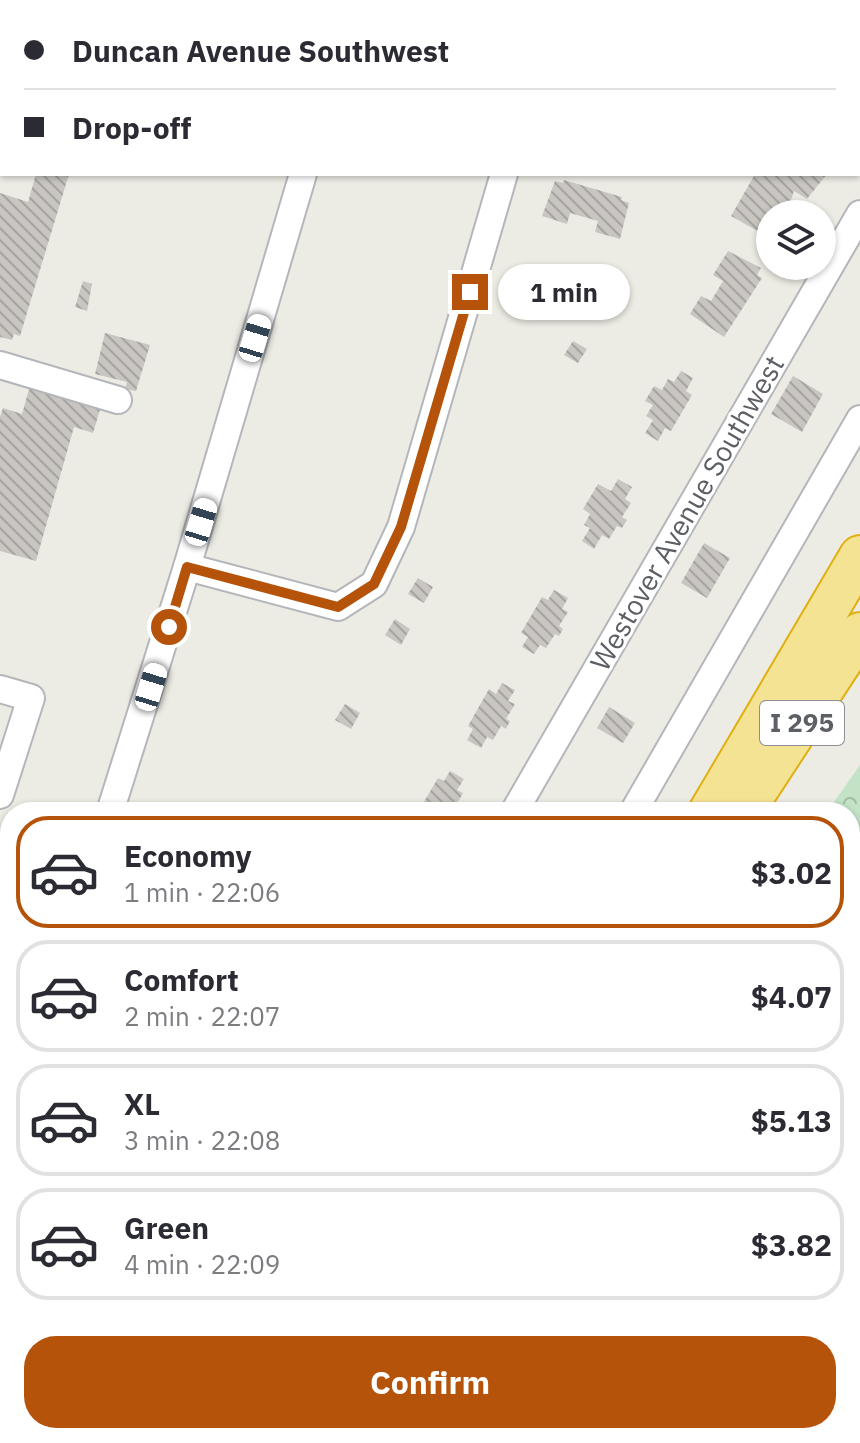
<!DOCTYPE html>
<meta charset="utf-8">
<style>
:root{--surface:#fff;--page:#f2f2f3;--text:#2b2b33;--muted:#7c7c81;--line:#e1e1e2;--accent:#b45309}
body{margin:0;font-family:"IBM Plex Sans",sans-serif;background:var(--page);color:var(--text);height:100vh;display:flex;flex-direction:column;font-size:30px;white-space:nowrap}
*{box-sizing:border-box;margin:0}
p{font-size:26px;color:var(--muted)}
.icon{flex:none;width:44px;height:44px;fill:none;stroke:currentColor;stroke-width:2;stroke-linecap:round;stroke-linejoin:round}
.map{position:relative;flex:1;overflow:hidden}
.side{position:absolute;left:0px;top:802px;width:860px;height:642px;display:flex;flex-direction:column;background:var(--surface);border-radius:32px 32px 0 0;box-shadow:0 2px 6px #0004}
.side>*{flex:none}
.guide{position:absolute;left:0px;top:0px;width:860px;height:176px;box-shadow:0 2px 6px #0004;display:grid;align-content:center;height:176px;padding:0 24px;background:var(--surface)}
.fabs{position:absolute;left:756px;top:200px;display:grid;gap:16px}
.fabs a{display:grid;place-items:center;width:80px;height:80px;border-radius:50%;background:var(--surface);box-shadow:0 2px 6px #0004;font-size:40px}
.end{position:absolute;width:36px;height:36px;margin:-18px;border:10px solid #b45309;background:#fff;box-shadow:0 0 0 4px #fff}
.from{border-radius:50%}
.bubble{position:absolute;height:56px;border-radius:28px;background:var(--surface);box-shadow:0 2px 6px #0004;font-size:26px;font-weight:800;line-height:56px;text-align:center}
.car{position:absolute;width:24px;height:48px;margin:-24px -12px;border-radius:10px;box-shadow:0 0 6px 2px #0007;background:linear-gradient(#fff 24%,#345 0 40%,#fff 0 76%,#345 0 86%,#fff 0)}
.guide b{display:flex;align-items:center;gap:28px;height:76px;font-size:30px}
.guide b+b{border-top:2px solid var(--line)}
.guide i{width:20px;height:20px;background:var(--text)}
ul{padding:14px 0 0;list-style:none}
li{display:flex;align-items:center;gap:24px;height:112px;margin:0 16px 12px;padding:0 8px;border:4px solid var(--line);border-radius:32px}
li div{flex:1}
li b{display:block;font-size:30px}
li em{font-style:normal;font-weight:800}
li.selected{border-color:var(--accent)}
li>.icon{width:72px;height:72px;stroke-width:1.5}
.button{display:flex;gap:16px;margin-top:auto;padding:16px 24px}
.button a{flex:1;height:92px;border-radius:32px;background:var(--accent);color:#fff;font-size:32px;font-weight:800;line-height:92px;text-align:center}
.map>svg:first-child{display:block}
</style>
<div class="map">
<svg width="860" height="1443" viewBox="0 0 860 1443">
<defs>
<pattern id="forest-crowns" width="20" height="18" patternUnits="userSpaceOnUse" patternTransform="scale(2)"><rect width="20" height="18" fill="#c2e3c5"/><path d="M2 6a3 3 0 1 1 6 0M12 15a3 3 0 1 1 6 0" fill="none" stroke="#a1bba4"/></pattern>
<pattern id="building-back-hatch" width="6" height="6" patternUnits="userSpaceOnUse" patternTransform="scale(2)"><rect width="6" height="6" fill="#c9c6c2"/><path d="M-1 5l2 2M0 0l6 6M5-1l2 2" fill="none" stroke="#a6a4a1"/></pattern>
</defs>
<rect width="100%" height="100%" fill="#edece4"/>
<g fill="url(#forest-crowns)">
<path d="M860 765V846L850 863V812H827Z"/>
<path d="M860 946V1443H558L564 1434H850V963Z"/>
<path d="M387 1434H483L476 1443H381Z"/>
</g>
<g fill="url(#building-back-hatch)">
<path d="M36 174H69L20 336 14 334 12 340 0 337V193L28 202Z"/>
<path d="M755 174 771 176 827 174 807 199 794 191 786 214H770L768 237 731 216Z"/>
<path d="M564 180 622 197 621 200 629 203 620 239 595 232 598 221 570 213 567 224 542 216 555 181 563 183Z"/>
<path d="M728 251 761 268 757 275 762 278 724 337 690 314 701 296 711 301 723 281 713 275Z"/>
<path d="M83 281 92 284 87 311 75 307Z"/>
<path d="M105 333 150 345 136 391 125 389 127 382 95 374Z"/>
<path d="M573 341 587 349 578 363 564 355Z"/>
<path d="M681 371 693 378 686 391 692 395 671 431 665 428 658 441 645 433 653 420 646 416 653 405 645 401 654 386 662 390 668 379 674 382Z"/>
<path d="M793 376 823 394 802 432 771 414Z"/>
<path d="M31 382 102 403 93 433 74 427 36 561 0 551V417L3 408 22 414Z"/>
<path d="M618 479 632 487 625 499 631 503 622 517 627 520 622 528 617 526 609 539 602 535 594 549 582 541 590 528 584 525 590 514 583 509 598 484 611 491Z"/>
<path d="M704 543 730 558 707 598 681 583Z"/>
<path d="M418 578 433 587 424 603 408 594Z"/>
<path d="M554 590 568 598 562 609 568 612 559 626 563 629 559 636 555 634 546 648 540 645 534 654 522 647 528 637 521 633 542 597 548 600Z"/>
<path d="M395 619 410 629 401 645 385 635Z"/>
<path d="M502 683 515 690 508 701 515 704 506 719 510 721 506 729 501 726 493 740 487 737 481 748 467 740 473 729 468 726 489 689 496 694Z"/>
<path d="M345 704 360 713 351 729 335 720Z"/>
<path d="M609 707 635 723 623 743 597 728Z"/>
<path d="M450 771 464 779 457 790 463 793 455 807 462 812H418L438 778 444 781Z"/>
<path d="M60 1434H100L96 1441 91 1438 88 1443H65L57 1438Z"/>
</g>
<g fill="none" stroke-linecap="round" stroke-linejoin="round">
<g stroke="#b4b6ba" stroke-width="30">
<g id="minor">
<path d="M8 2V0"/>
<path d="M353 2V0"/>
<path d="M555 2 556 0"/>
<path d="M0 28 2 21"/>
<path d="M0 142H2"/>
<path d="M0 365 118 400"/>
<path d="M187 567 338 607 374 584 401 527 504 174"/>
<path d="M0 689 31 698 0 795"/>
<path d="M110 812 187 567 303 174"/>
<path d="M514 812 860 214"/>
<path d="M633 812 860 419"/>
<path d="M0 990 10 997"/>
<path d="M0 1070 10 1047"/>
<path d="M151 1443 156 1434"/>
<path d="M269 1443 274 1434"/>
</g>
</g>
<g stroke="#e1af11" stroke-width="44">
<g id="highway">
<path d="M709 812 860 556"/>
<path d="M743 812 860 633"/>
<path d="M850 909 860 892"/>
<path d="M850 948 860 932"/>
<path d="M337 1443 342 1434"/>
<path d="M526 1443 531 1434"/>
</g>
</g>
<use href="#minor" stroke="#fff" stroke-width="26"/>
<use href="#highway" stroke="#f5e394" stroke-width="40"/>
</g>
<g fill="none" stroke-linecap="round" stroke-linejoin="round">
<path stroke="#b45309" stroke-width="10" d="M169 627 187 567 338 607 374 584 401 527 470 292"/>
</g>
<g text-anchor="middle" stroke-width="6" stroke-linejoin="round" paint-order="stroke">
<rect fill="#fff" stroke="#8d8f92" stroke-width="2" x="760" y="701" width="84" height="44" rx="6"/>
<g font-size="26" font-weight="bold" fill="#5c5f64">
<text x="802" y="732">I 295</text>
</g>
<g font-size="28" fill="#5c5f64" stroke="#fff">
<text transform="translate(687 513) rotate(-60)" y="10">Westover Avenue Southwest</text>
</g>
</g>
</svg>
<div class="fabs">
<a><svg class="icon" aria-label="layers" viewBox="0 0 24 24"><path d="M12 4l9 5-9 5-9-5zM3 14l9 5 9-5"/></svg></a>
</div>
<i class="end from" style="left:169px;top:627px"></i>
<i class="end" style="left:470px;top:292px"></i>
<div class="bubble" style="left:498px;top:264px;width:132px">1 min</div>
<i class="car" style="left:255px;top:338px;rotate:17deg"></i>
<i class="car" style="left:201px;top:522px;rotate:17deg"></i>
<i class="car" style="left:151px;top:687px;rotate:17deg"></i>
<div class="guide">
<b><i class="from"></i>Duncan Avenue Southwest</b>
<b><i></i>Drop-off</b>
</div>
<section class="side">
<ul>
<li class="selected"><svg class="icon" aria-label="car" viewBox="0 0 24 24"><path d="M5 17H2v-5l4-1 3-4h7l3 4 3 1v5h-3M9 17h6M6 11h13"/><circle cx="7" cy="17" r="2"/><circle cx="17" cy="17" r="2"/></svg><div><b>Economy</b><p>1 min · 22:06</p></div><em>$3.02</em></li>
<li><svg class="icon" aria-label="car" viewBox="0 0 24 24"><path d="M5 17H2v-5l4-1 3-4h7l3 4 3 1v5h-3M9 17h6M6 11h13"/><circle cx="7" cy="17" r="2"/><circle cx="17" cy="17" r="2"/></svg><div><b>Comfort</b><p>2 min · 22:07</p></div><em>$4.07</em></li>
<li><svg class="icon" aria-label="car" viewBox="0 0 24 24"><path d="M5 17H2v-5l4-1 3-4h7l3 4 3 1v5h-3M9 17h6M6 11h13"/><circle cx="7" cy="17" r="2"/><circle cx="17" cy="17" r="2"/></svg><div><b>XL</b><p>3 min · 22:08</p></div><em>$5.13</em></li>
<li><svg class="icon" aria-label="car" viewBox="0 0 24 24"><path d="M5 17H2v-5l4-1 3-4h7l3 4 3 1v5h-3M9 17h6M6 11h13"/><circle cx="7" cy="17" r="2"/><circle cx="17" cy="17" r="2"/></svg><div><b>Green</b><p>4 min · 22:09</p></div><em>$3.82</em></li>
</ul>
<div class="button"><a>Confirm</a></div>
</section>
</div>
